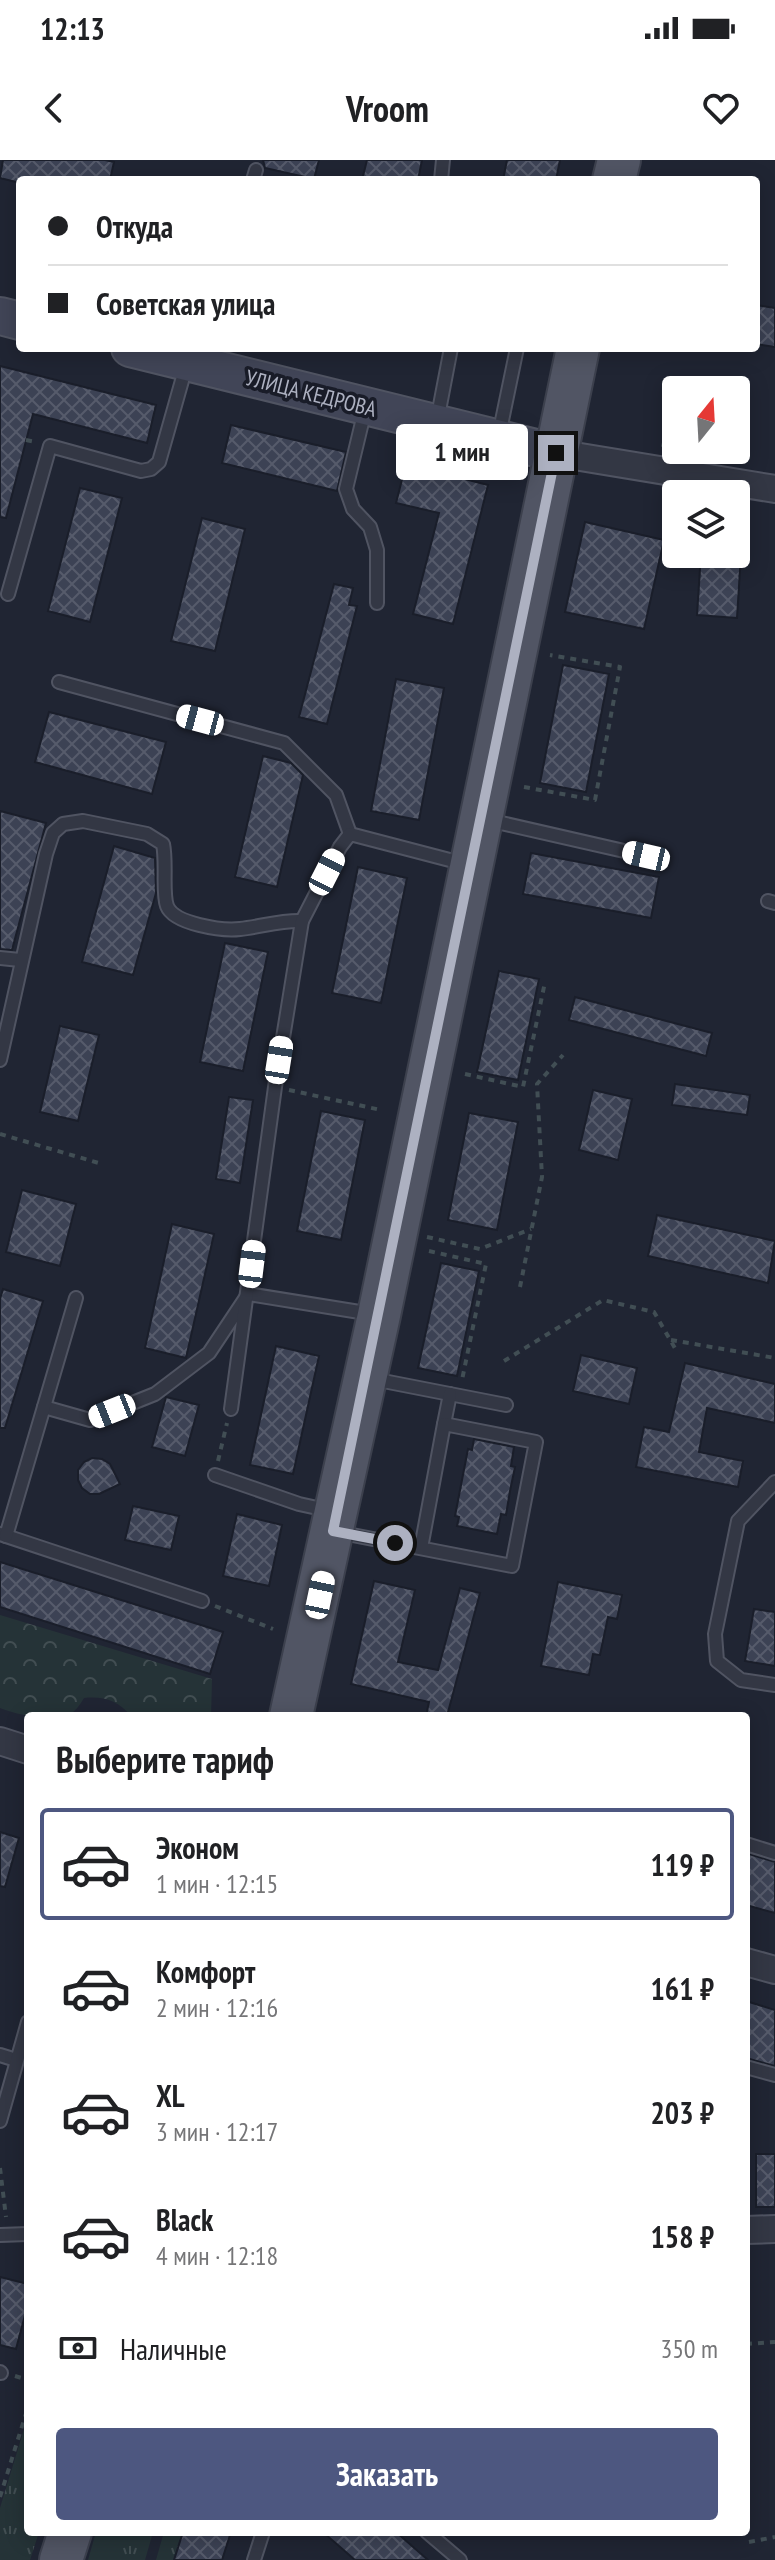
<!DOCTYPE html>
<html lang="ru">
<meta charset="utf-8">
<style>
:root{--surface:#fff;--page:#f2f2f2;--text:#202124;--muted:#757577;--line:#e0e0e0;--accent:#4d5780}
body{margin:0;font-family:"PT Sans Narrow",sans-serif;background:var(--page);color:var(--text);height:100vh;display:flex;flex-direction:column;font-size:30px;white-space:nowrap}
*{box-sizing:border-box;margin:0}
p{font-size:26px;color:var(--muted)}
.icon{flex:none;width:44px;height:44px;fill:none;stroke:currentColor;stroke-width:2;stroke-linecap:round;stroke-linejoin:round}
.map{position:relative;flex:1;overflow:hidden}
.side{position:absolute;left:24px;top:1552px;width:726px;height:824px;display:flex;flex-direction:column;background:var(--surface);border-radius:8px;box-shadow:0 4px 20px #0003}
.side>*{flex:none}
.banner{position:absolute;left:16px;top:16px;width:744px;height:176px;border-radius:8px;box-shadow:0 4px 20px #0003;display:grid;align-content:center;height:176px;padding:0 32px;background:var(--surface)}
.needle{width:52px;rotate:18deg}
.controls{position:absolute;left:662px;top:216px;display:grid;gap:16px}
.controls a{display:grid;place-items:center;width:88px;height:88px;border-radius:8px;background:var(--surface);box-shadow:0 4px 20px #0003;font-size:40px}
.end{position:absolute;width:36px;height:36px;margin:-18px;border:10px solid #adb1c1;background:#111;box-shadow:0 0 0 4px #111}
.from{border-radius:50%}
.bubble{position:absolute;height:56px;border-radius:8px;background:var(--surface);box-shadow:0 4px 20px #0003;font-size:26px;font-weight:600;line-height:56px;text-align:center}
.car{position:absolute;width:24px;height:48px;margin:-24px -12px;border-radius:10px;box-shadow:0 0 6px 2px #0007;background:linear-gradient(#fff 24%,#345 0 40%,#fff 0 76%,#345 0 86%,#fff 0)}
.banner b{display:flex;align-items:center;gap:28px;height:76px;font-size:30px}
.banner b+b{border-top:2px solid var(--line)}
.banner i{width:20px;height:20px;background:var(--text)}
ul{padding:0;list-style:none}
li{display:flex;align-items:center;gap:24px;height:112px;margin:0 16px 12px;padding:0 16px;border:4px solid transparent;border-radius:8px}
li div{flex:1}
li b{display:block;font-size:30px}
li em{font-style:normal;font-weight:600}
li.current{border-color:var(--accent)}
li>.icon{width:72px;height:72px;stroke-width:1.5}
h2{padding:0 32px;font-size:36px;line-height:96px}
.pay{display:flex;align-items:center;gap:20px;height:88px;padding:0 32px;font-size:30px}
.pay p{margin-inline-start:auto}
.cta{display:flex;gap:16px;margin-top:auto;padding:16px 32px}
.cta a{flex:1;height:92px;border-radius:8px;background:var(--accent);color:#fff;font-size:32px;font-weight:600;line-height:92px;text-align:center}
.status{display:flex;justify-content:space-between;align-items:center;height:56px;padding:0 40px;background:var(--surface);direction:ltr}
.status svg{height:22px;fill:currentColor}
header{display:flex;justify-content:space-between;align-items:center;height:104px;padding:0 32px;background:var(--surface);font-size:36px;font-weight:600}
.map>svg:first-child{display:block}
</style>
<div class="status"><b>12:13</b><svg viewBox="0 0 49 12"><path d="M0 12V9h3v3zM5 12V6h3v6zM10 12V3h3v9zM15 12V0h3v12zM26 1h20v11H26zM47 4h2v5h-2z"/></svg></div>
<header><svg class="icon" aria-label="back" viewBox="0 0 24 24"><path d="M15 5l-7 7 7 7"/></svg>Vroom<svg class="icon" aria-label="heart" viewBox="0 0 24 24"><path d="M12 20l-8-8c-3-5 5-10 8-4 3-6 11-1 8 4z"/></svg></header>
<div class="map">
<svg width="775" height="2400" viewBox="0 0 775 2400">
<defs>
<pattern id="grass-tufts" width="24" height="20" patternUnits="userSpaceOnUse" patternTransform="scale(2)"><rect width="24" height="20" fill="#253337"/><path d="M3 7l-1-3M5 7V3M7 7l1-3M15 17l-1-3M17 17v-4M19 17l1-3" fill="none" stroke="#424e52"/></pattern>
<pattern id="forest-crowns" width="20" height="18" patternUnits="userSpaceOnUse" patternTransform="scale(2)"><rect width="20" height="18" fill="#253337"/><path d="M2 6a3 3 0 1 1 6 0M12 15a3 3 0 1 1 6 0" fill="none" stroke="#424e52"/></pattern>
<pattern id="building-cross-hatch" width="8" height="8" patternUnits="userSpaceOnUse" patternTransform="scale(2)"><rect width="8" height="8" fill="#3c4254"/><path d="M0 0l8 8M0 8l8-8" fill="none" stroke="#565b6b"/></pattern>
</defs>
<rect width="100%" height="100%" fill="#202533"/>
<g fill="url(#grass-tufts)">
<path d="M28 2256V2372H39L30 2400H0V2348Z"/>
<path d="M96 2372H153L145 2400H88Z"/>
<path d="M164 2372H183L174 2400H156Z"/>
</g>
<path fill="url(#forest-crowns)" d="M0 1455 212 1519 211 1556H131C118 1540 103 1536 84 1538 79 1546 74 1554 65 1556 45 1561 19 1555 0 1548Z"/>
<g fill="url(#building-cross-hatch)" stroke="#1a1e2a" stroke-width="2">
<path d="M3 0H105L114 2 110 20H20V23L0 18Z"/>
<path d="M263 0H319L314 19 265 8Z"/>
<path d="M367 0H422L418 20H362Z"/>
<path d="M507 0H560L556 20H503Z"/>
<path d="M756 145 775 148V187L756 184Z"/>
<path d="M0 206 156 245 147 283 33 254 6 358 0 357Z"/>
<path d="M231 265 346 292 337 331 222 303Z"/>
<path d="M406 304 488 325 453 464 413 454 439 353 396 343Z"/>
<path d="M80 328 122 338 90 462 48 451Z"/>
<path d="M202 358 245 369 215 491 171 481Z"/>
<path d="M585 362 664 380 644 469 565 452Z"/>
<path d="M701 394H741L737 458 697 455Z"/>
<path d="M334 424 353 428 349 445 357 446 327 564 299 557Z"/>
<path d="M563 505 609 514 586 632 540 623Z"/>
<path d="M396 519 444 528 419 660 371 651Z"/>
<path d="M49 552 166 582 152 634 35 602Z"/>
<path d="M263 596 291 603 303 615 277 727 235 717Z"/>
<path d="M0 651 46 663 12 790 0 789Z"/>
<path d="M114 686 155 698 156 733 133 815 82 802Z"/>
<path d="M531 693 659 717 651 758 523 734Z"/>
<path d="M358 707 407 718 381 843 332 833Z"/>
<path d="M225 783 268 792 243 911 200 902Z"/>
<path d="M499 811 539 819 518 920 477 912Z"/>
<path d="M575 837 712 873 706 896 569 860Z"/>
<path d="M60 866 99 875 78 961 40 952Z"/>
<path d="M675 924 750 935 747 955 672 945Z"/>
<path d="M593 930 632 939 618 1000 579 990Z"/>
<path d="M229 937 253 940 240 1023 216 1019Z"/>
<path d="M321 951 365 960 341 1080 297 1071Z"/>
<path d="M469 953 518 962 497 1070 448 1060Z"/>
<path d="M22 1030 76 1044 60 1106 6 1092Z"/>
<path d="M657 1055 775 1081 768 1123 648 1096Z"/>
<path d="M172 1064 214 1074 186 1198 145 1188Z"/>
<path d="M441 1103 479 1111 457 1216 418 1208Z"/>
<path d="M3 1129 43 1141 5 1268H0V1139Z"/>
<path d="M276 1186 319 1196 293 1314 250 1305Z"/>
<path d="M581 1195 637 1208 629 1244 573 1231Z"/>
<path d="M685 1203 775 1224V1263L707 1248 699 1292 743 1301 738 1327 636 1307 644 1267 669 1272Z"/>
<path d="M166 1237 199 1245 185 1296 152 1287Z"/>
<path d="M474 1279 514 1287 511 1306 515 1307 510 1331 506 1355 501 1354 497 1374 457 1366 459 1357 455 1356 468 1289 472 1290Z"/>
<path d="M92 1298 102 1299 110 1304 120 1324 99 1334H90L82 1328 78 1320V1310L84 1302Z"/>
<path d="M133 1346 179 1356 171 1390 125 1380Z"/>
<path d="M237 1354 282 1365 269 1426 223 1416Z"/>
<path d="M0 1402 223 1472 210 1514 0 1447Z"/>
<path d="M374 1421 415 1430 398 1502 438 1510 460 1428 480 1433 447 1556H426L429 1542 351 1524Z"/>
<path d="M558 1422 622 1435 617 1459 608 1457 600 1495 593 1494 589 1515 541 1506Z"/>
<path d="M754 1449 775 1452V1506L745 1501Z"/>
<path d="M0 1672 19 1678 5 1727 0 1726Z"/>
<path d="M746 1693 775 1702V1753L746 1745Z"/>
<path d="M746 1841 775 1850V1906L746 1898Z"/>
<rect x="756" y="1994" width="19" height="53"/>
<path d="M0 2117 28 2124V2144L16 2189 0 2185Z"/>
<path d="M183 2372H231L222 2400H174Z"/>
<path d="M323 2372H396L428 2400H355Z"/>
</g>
<g fill="none" stroke-linecap="round" stroke-linejoin="round">
<g stroke="#505462" stroke-width="16">
<g id="service">
<path d="M253 20 256 10"/>
<path d="M441 20 443 0"/>
<path d="M365 250 346 329 353 349 370 367 377 390V443"/>
<path d="M437 261 451 188"/>
<path d="M499 275 517 188"/>
<path d="M8 434 50 286 141 311 151 309 159 302 183 217 194 208"/>
<path d="M59 522 284 583 336 635 350 674"/>
<path d="M488 660 646 696"/>
<path d="M768 741 775 743"/>
<path d="M0 798 20 800"/>
<path d="M0 900 46 694 53 673 63 664 83 661 147 674 163 684C167 703 162 733 167 746 174 764 222 771 240 769 261 767 280 760 302 761"/>
<path d="M248 1134 372 1154"/>
<path d="M373 1219 506 1245"/>
<path d="M44 1247 90 1260 155 1234 209 1193 247 1136"/>
<path d="M231 1249 275 927 302 761 340 687 350 674 465 704"/>
<path d="M444 1264 450 1234"/>
<path d="M215 1315 299 1344 331 1351"/>
<path d="M775 1322 738 1361 715 1474 717 1501 741 1520 775 1525"/>
<path d="M337 1372 512 1406 536 1282 444 1264 421 1388"/>
<path d="M0 1374 202 1441"/>
<path d="M6 1376 76 1138"/>
<path d="M746 1684 775 1693"/>
<path d="M0 1895 16 1900"/>
<path d="M746 1907 775 1915"/>
<path d="M0 1961 28 1862"/>
<path d="M0 2075 28 2074"/>
<path d="M0 2212 1 2213"/>
<path d="M427 2372 460 2400"/>
<path d="M254 2400 263 2372"/>
</g>
</g>
<g stroke="#505462" stroke-width="30">
<g id="minor">
<path d="M556 293 775 329"/>
<path d="M0 1581 28 1590"/>
<path d="M746 1802 775 1810"/>
<path d="M746 2070 775 2069"/>
</g>
</g>
<g stroke="#505462" stroke-width="40">
<g id="secondary">
<path d="M0 156 20 161"/>
<path d="M130 188 556 293"/>
</g>
</g>
<g stroke="#3c404d" stroke-width="46">
<g id="primary">
<path d="M614 20 619 0"/>
<path d="M291 1556 379 1155 578 188"/>
<path d="M61 2400 70 2372"/>
</g>
</g>
<g stroke="#414e54" stroke-width="4" stroke-dasharray="6 6" stroke-linecap="butt">
<path d="M26 280 36 282"/>
<path d="M663 287 670 255"/>
<path d="M524 627 595 640 620 507 550 495"/>
<path d="M465 914 523 927 545 822"/>
<path d="M289 930 381 950"/>
<path d="M0 974 102 1004"/>
<path d="M427 1077 480 1089 531 1069"/>
<path d="M429 1091 486 1104 462 1220"/>
<path d="M520 1127 542 1017 537 924 563 895"/>
<path d="M671 1180 775 1198"/>
<path d="M504 1201 603 1140 654 1152 676 1190"/>
<path d="M218 1301 227 1263"/>
<path d="M215 1446 273 1469"/>
<path d="M0 2008 6 2057"/>
<path d="M746 2184 775 2182"/>
<path d="M15 2216 28 2220"/>
<path d="M0 2337 28 2247"/>
<path d="M749 2382 775 2377"/>
</g>
<use href="#service" stroke="#333744" stroke-width="12"/>
<use href="#minor" stroke="#333744" stroke-width="26"/>
<use href="#secondary" stroke="#414557" stroke-width="36"/>
<use href="#primary" stroke="#515564" stroke-width="42"/>
</g>
<g fill="none" stroke-linecap="round" stroke-linejoin="round">
<path stroke="#adb1c1" stroke-width="10" d="M395 1383 333 1371 556 293"/>
</g>
<g text-anchor="middle" stroke-width="7" stroke-linejoin="round" paint-order="stroke">
<g font-size="22" fill="#adb1c1" stroke="#191c28">
<text transform="translate(311 233) rotate(14)" y="8">УЛИЦА КЕДРОВА</text>
</g>
</g>
</svg>
<div class="controls">
<a><svg class="needle" viewBox="-14 -14 28 28"><path d="M0-13l5 13h-10z" fill="#e53935"/><path d="M0 13l5-13h-10z" fill="#757577"/></svg></a>
<a><svg class="icon" aria-label="layers" viewBox="0 0 24 24"><path d="M12 4l9 5-9 5-9-5zM3 14l9 5 9-5"/></svg></a>
</div>
<i class="end from" style="left:395px;top:1383px"></i>
<i class="end" style="left:556px;top:293px"></i>
<div class="bubble" style="left:396px;top:264px;width:132px">1 мин</div>
<i class="car" style="left:200px;top:560px;rotate:285deg"></i>
<i class="car" style="left:646px;top:696px;rotate:283deg"></i>
<i class="car" style="left:327px;top:712px;rotate:27deg"></i>
<i class="car" style="left:279px;top:900px;rotate:9deg"></i>
<i class="car" style="left:252px;top:1104px;rotate:7deg"></i>
<i class="car" style="left:112px;top:1251px;rotate:248deg"></i>
<i class="car" style="left:320px;top:1435px;rotate:12deg"></i>
<div class="banner">
<b><i class="from"></i>Откуда</b>
<b><i></i>Советская улица</b>
</div>
<section class="side">
<h2>Выберите тариф</h2>
<ul>
<li class="current"><svg class="icon" aria-label="car" viewBox="0 0 24 24"><path d="M5 17H2v-5l4-1 3-4h7l3 4 3 1v5h-3M9 17h6M6 11h13"/><circle cx="7" cy="17" r="2"/><circle cx="17" cy="17" r="2"/></svg><div><b>Эконом</b><p>1 мин · 12:15</p></div><em>119 ₽</em></li>
<li><svg class="icon" aria-label="car" viewBox="0 0 24 24"><path d="M5 17H2v-5l4-1 3-4h7l3 4 3 1v5h-3M9 17h6M6 11h13"/><circle cx="7" cy="17" r="2"/><circle cx="17" cy="17" r="2"/></svg><div><b>Комфорт</b><p>2 мин · 12:16</p></div><em>161 ₽</em></li>
<li><svg class="icon" aria-label="car" viewBox="0 0 24 24"><path d="M5 17H2v-5l4-1 3-4h7l3 4 3 1v5h-3M9 17h6M6 11h13"/><circle cx="7" cy="17" r="2"/><circle cx="17" cy="17" r="2"/></svg><div><b>XL</b><p>3 мин · 12:17</p></div><em>203 ₽</em></li>
<li><svg class="icon" aria-label="car" viewBox="0 0 24 24"><path d="M5 17H2v-5l4-1 3-4h7l3 4 3 1v5h-3M9 17h6M6 11h13"/><circle cx="7" cy="17" r="2"/><circle cx="17" cy="17" r="2"/></svg><div><b>Black</b><p>4 мин · 12:18</p></div><em>158 ₽</em></li>
</ul>
<div class="pay"><svg class="icon" aria-label="cash" viewBox="0 0 24 24"><path d="M3 7h18v10H3z"/><circle cx="12" cy="12" r="2"/></svg>Наличные<p>350 m</p></div>
<div class="cta"><a>Заказать</a></div>
</section>
</div>
